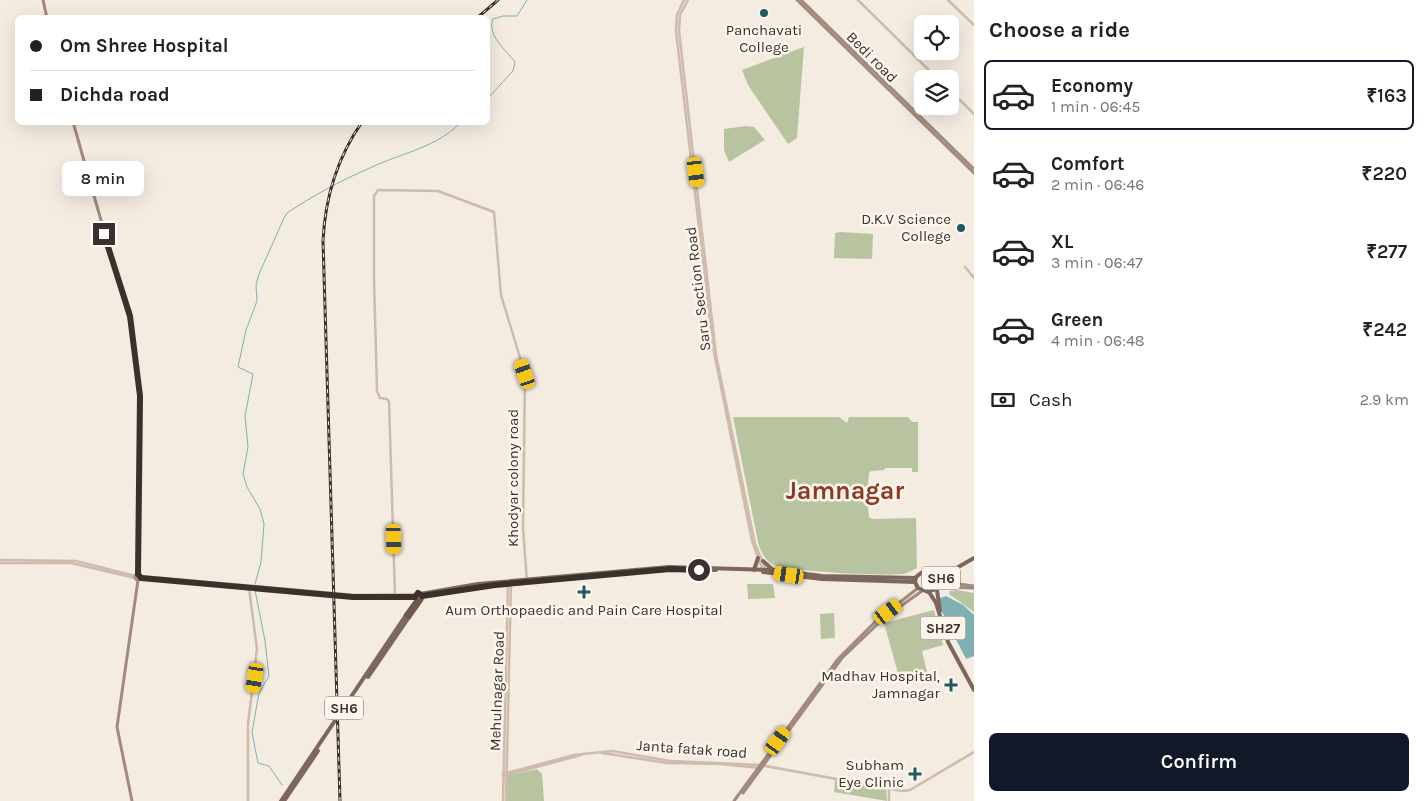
<!DOCTYPE html>
<meta charset="utf-8">
<style>
:root{--surface:#fff;--page:#f2f2f2;--text:#222;--muted:#767676;--line:#e0e0e0;--accent:#111827}
body{margin:0;font-family:Karla,sans-serif;background:var(--page);color:var(--text);height:100vh;display:flex;flex-direction:column;font-size:19px;white-space:nowrap}
*{box-sizing:border-box;margin:0}
p{font-size:16px;color:var(--muted)}
.icon{flex:none;width:28px;height:28px;fill:none;stroke:currentColor;stroke-width:2;stroke-linecap:round;stroke-linejoin:round}
.map{position:relative;flex:1;overflow:hidden}
.side{display:flex;flex-direction:column;background:var(--surface);width:450px}
.side>*{flex:none}
.top-card{position:absolute;left:15px;top:15px;width:475px;height:110px;border-radius:8px;box-shadow:0 5px 20px #0002;display:grid;align-content:center;height:110px;padding:0 15px;background:var(--surface)}
.tools{position:absolute;left:914px;top:15px;display:grid;gap:10px}
.tools a{display:grid;place-items:center;width:45px;height:45px;border-radius:8px;background:var(--surface);box-shadow:0 5px 20px #0002;font-size:25px}
.end{position:absolute;width:22px;height:22px;margin:-11px;border:6px solid #3b302b;background:#fff;box-shadow:0 0 0 2px #fff}
.from{border-radius:50%}
.bubble{position:absolute;height:35px;border-radius:8px;background:var(--surface);box-shadow:0 5px 20px #0002;font-size:16px;font-weight:600;line-height:35px;text-align:center}
.car{position:absolute;width:15px;height:30px;margin:-15px -8px;border-radius:6px;box-shadow:0 0 4px 1px #0007;background:linear-gradient(#f5c518 24%,#345 0 40%,#f5c518 0 76%,#345 0 86%,#f5c518 0)}
.top-card b{display:flex;align-items:center;gap:18px;height:48px;font-size:19px}
.top-card b+b{border-top:1px solid var(--line)}
.top-card i{width:12px;height:12px;background:var(--text)}
ul{padding:0;list-style:none}
li{display:flex;align-items:center;gap:15px;height:70px;margin:0 10px 8px;padding:0 5px;border:2px solid transparent;border-radius:8px}
li div{flex:1}
li b{display:block;font-size:19px}
li em{font-style:normal;font-weight:600}
li.current{border-color:var(--accent)}
li>.icon{width:45px;height:45px;stroke-width:1.5}
h2{padding:0 15px;font-size:22px;line-height:60px}
.pay{display:flex;align-items:center;gap:12px;height:55px;padding:0 15px;font-size:19px}
.pay p{margin-inline-start:auto}
.cta{display:flex;gap:10px;margin-top:auto;padding:10px 15px}
.cta a{flex:1;height:58px;border-radius:8px;background:var(--accent);color:#fff;font-size:20px;font-weight:600;line-height:58px;text-align:center}
main{display:flex;flex:1;min-height:0}
.map>svg:first-child{display:block}
</style>
<main>
<div class="map">
<svg width="974" height="801" viewBox="0 0 974 801">
<rect width="100%" height="100%" fill="#f4ebe1"/>
<g fill="#b8c4a0">
<path d="M804 47 797 138 788 144 748 85 742 70Z"/>
<path d="M746 126 754 127 765 140 729 162 724 150V129Z"/>
<path d="M841 232 873 234 872 259 834 258 835 233Z"/>
<path d="M733 417H839L847 423 849 417H908L912 422H918V472H912V468H885L884 470 871 471 869 473 867 498 869 517 872 519 916 518 917 568C913 570 908 573 903 574 883 576 788 572 772 564 764 560 760 550 758 542Z"/>
<path d="M747 584H773L775 598 748 599Z"/>
<path d="M957 590 974 593V612L949 594 950 591Z"/>
<path d="M934 610 943 645 922 651 927 672 909 678 907 671 898 673 884 623Z"/>
<path d="M834 613 835 638 821 639 820 614Z"/>
<path d="M537 769 542 774 544 801H507V776Z"/>
<path d="M835 780 886 788 887 801 834 792Z"/>
</g>
<path fill="#7fb0b2" d="M946 596 963 605 974 615V656L966 659 939 606 940 598Z"/>
<g fill="none" stroke-linecap="round" stroke-linejoin="round">
<g stroke="#7fb0b2" stroke-width="1">
<path d="M488 98 513 71 515 62C506 50 487 36 493 19L503 16H517L527 0"/>
<path d="M255 584 261 562 264 524 260 509 247 487 243 474 248 447 245 416 253 374 238 367 246 330 257 301 256 285 259 274 284 218 287 213C314 195 342 180 372 167 402 153 438 147 461 122"/>
<path d="M255 590 265 641 269 676 259 693 252 732 258 763 269 766 282 785"/>
</g>
<g stroke="#cdbbac" stroke-width="2.5">
<path d="M684 0 677 15 676 31 713 347 752 541 763 571"/>
<path d="M688 0 680 15 679 31 716 355 755 544 766 570"/>
<path d="M858 0 938 79"/>
<path d="M948 0 974 25"/>
<path d="M950 90 974 114"/>
<path d="M965 267 974 278"/>
<path d="M0 560 76 561 135 576"/>
<path d="M0 563H71L135 578"/>
<path d="M141 576 355 595 417 594"/>
<path d="M141 578 353 597H415"/>
<path d="M395 595 389 402 387 399 380 398 377 391 374 280V196L378 190 438 191 494 212 501 295 525 374 523 528 527 582"/>
<path d="M602 753 667 763 722 764 760 768"/>
<path d="M503 774 574 755 612 751 670 761 760 765 902 791 910 790 974 752"/>
<path d="M503 776 581 755"/>
<path d="M889 788V801"/>
<path d="M248 801V724L257 649 249 588"/>
<path d="M503 801 508 582"/>
<path d="M506 801 511 582"/>
</g>
<g stroke="#a18a7d" stroke-width="3">
<path d="M43 0 47 18"/>
<path d="M797 0 974 173"/>
<path d="M801 0 974 169"/>
<path d="M73 122 132 329 140 398 138 574"/>
<circle cx="138" cy="577" r="3"/>
<path d="M943 582 974 586"/>
<path d="M941 587 974 588"/>
<path d="M743 793 842 658 884 618 922 591"/>
<path d="M132 801 117 727 138 580"/>
<path d="M734 801 838 659 876 621 918 588"/>
</g>
<g stroke="#7d675c" stroke-width="4">
<path d="M763 561 773 570"/>
<path d="M688 569 716 570"/>
<path d="M754 570 758 558"/>
<path d="M640 572 673 569"/>
<path d="M763 572 822 579 915 582"/>
<path d="M929 572 941 577V587L928 592 918 588 915 582 916 577 921 573Z"/>
<path d="M941 577 974 558"/>
<path d="M942 580 957 571"/>
<path d="M506 584 524 583"/>
<path d="M937 590 940 611"/>
<path d="M929 592 936 603 948 642 974 690"/>
<circle cx="419" cy="597" r="3.5"/>
<path d="M420 594 478 584 669 567 774 570 822 576 916 578"/>
<path d="M422 596 494 585"/>
<path d="M368 677 409 617"/>
<path d="M281 801 406 615"/>
<path d="M284 801 318 751"/>
</g>
<g stroke="#6c584f" stroke-width="4.5">
<path d="M406 615 417 600"/>
<path d="M409 617 421 600"/>
</g>
<g stroke="#3b302b" stroke-width="3">
<g id="rail">
<path d="M477 18 498 0"/>
<path d="M340 801 323 241C325 198 337 158 362 122"/>
</g>
</g>
<use href="#rail" stroke="#fbf5ee" stroke-width="1" stroke-dasharray="4" stroke-linecap="butt"/>
</g>
<g fill="none" stroke-linecap="round" stroke-linejoin="round">
<path stroke="#3b302b" stroke-width="6" d="M104 234 130 316 140 396 138 574 141 578 353 597H415L418 593 422 596 495 585 670 569 699 570"/>
</g>
<g fill="#1f5a5e" stroke="#fbf5ee" stroke-width="2">
<circle cx="764" cy="13" r="5"/>
<circle cx="961" cy="228" r="5"/>
<path d="M581.5 584.5h5v5h5v5h-5v5h-5v-5h-5v-5h5z"/>
<path d="M948.5 677.5h5v5h5v5h-5v5h-5v-5h-5v-5h5z"/>
<path d="M912.5 766.5h5v5h5v5h-5v5h-5v-5h-5v-5h5z"/>
</g>
<g text-anchor="middle" stroke-width="5" stroke-linejoin="round" paint-order="stroke">
<g fill="#fbf5ee" stroke="#756b66" stroke-width="1">
<rect x="922" y="566.5" width="38" height="23" rx="4"/>
<rect x="920.5" y="616.5" width="45" height="23" rx="4"/>
<rect x="325" y="696.5" width="38" height="23" rx="4"/>
</g>
<g font-size="14" font-weight="bold" fill="#3b302b">
<text x="941" y="583">SH6</text>
<text x="943" y="633">SH27</text>
<text x="344" y="713">SH6</text>
</g>
<g font-size="15" fill="#3b302b" stroke="#fbf5ee" text-anchor="end">
<text x="764" y="35" text-anchor="middle">Panchavati<tspan x="764" dy="17">College</tspan></text>
<text x="951" y="224">D.K.V Science<tspan x="951" dy="17">College</tspan></text>
<text x="584" y="615" text-anchor="middle">Aum Orthopaedic and Pain Care Hospital</text>
<text x="940" y="681">Madhav Hospital,<tspan x="940" dy="17">Jamnagar</tspan></text>
<text x="904" y="770">Subham<tspan x="904" dy="17">Eye Clinic</tspan></text>
</g>
<g font-size="15" fill="#3b302b" stroke="#fbf5ee">
<text transform="translate(872 57) rotate(45)" y="5">Bedi road</text>
<text transform="translate(698 289) rotate(-97)" y="5">Saru Section Road</text>
<text transform="translate(513 478) rotate(-90)" y="5">Khodyar colony road</text>
<text transform="translate(497 691) rotate(-88)" y="5">Mehulnagar Road</text>
<text transform="translate(692 749) rotate(4)" y="5">Janta fatak road</text>
</g>
<g font-size="25" font-weight="bold" fill="#8c3b22" stroke="#fbf5ee">
<text x="845" y="499">Jamnagar</text>
</g>
</g>
</svg>
<div class="tools">
<a><svg class="icon" aria-label="locate" viewBox="0 0 24 24"><circle cx="12" cy="12" r="6"/><path d="M12 2v4M12 18v4M2 12h4M18 12h4"/></svg></a>
<a><svg class="icon" aria-label="layers" viewBox="0 0 24 24"><path d="M12 4l9 5-9 5-9-5zM3 14l9 5 9-5"/></svg></a>
</div>
<i class="end from" style="left:699px;top:570px"></i>
<i class="end" style="left:104px;top:234px"></i>
<div class="bubble" style="left:62px;top:161px;width:82px">8 min</div>
<i class="car" style="left:696px;top:172px;rotate:173deg"></i>
<i class="car" style="left:525px;top:374px;rotate:341deg"></i>
<i class="car" style="left:394px;top:539px;rotate:178deg"></i>
<i class="car" style="left:789px;top:575px;rotate:279deg"></i>
<i class="car" style="left:888px;top:612px;rotate:53deg"></i>
<i class="car" style="left:255px;top:678px;rotate:189deg"></i>
<i class="car" style="left:778px;top:741px;rotate:36deg"></i>
<div class="top-card">
<b><i class="from"></i>Om Shree Hospital</b>
<b><i></i>Dichda road</b>
</div>
</div>
<section class="side">
<h2>Choose a ride</h2>
<ul>
<li class="current"><svg class="icon" aria-label="car" viewBox="0 0 24 24"><path d="M5 17H2v-5l4-1 3-4h7l3 4 3 1v5h-3M9 17h6M6 11h13"/><circle cx="7" cy="17" r="2"/><circle cx="17" cy="17" r="2"/></svg><div><b>Economy</b><p>1 min · 06:45</p></div><em>₹163</em></li>
<li><svg class="icon" aria-label="car" viewBox="0 0 24 24"><path d="M5 17H2v-5l4-1 3-4h7l3 4 3 1v5h-3M9 17h6M6 11h13"/><circle cx="7" cy="17" r="2"/><circle cx="17" cy="17" r="2"/></svg><div><b>Comfort</b><p>2 min · 06:46</p></div><em>₹220</em></li>
<li><svg class="icon" aria-label="car" viewBox="0 0 24 24"><path d="M5 17H2v-5l4-1 3-4h7l3 4 3 1v5h-3M9 17h6M6 11h13"/><circle cx="7" cy="17" r="2"/><circle cx="17" cy="17" r="2"/></svg><div><b>XL</b><p>3 min · 06:47</p></div><em>₹277</em></li>
<li><svg class="icon" aria-label="car" viewBox="0 0 24 24"><path d="M5 17H2v-5l4-1 3-4h7l3 4 3 1v5h-3M9 17h6M6 11h13"/><circle cx="7" cy="17" r="2"/><circle cx="17" cy="17" r="2"/></svg><div><b>Green</b><p>4 min · 06:48</p></div><em>₹242</em></li>
</ul>
<div class="pay"><svg class="icon" aria-label="cash" viewBox="0 0 24 24"><path d="M3 7h18v10H3z"/><circle cx="12" cy="12" r="2"/></svg>Cash<p>2.9 km</p></div>
<div class="cta"><a>Confirm</a></div>
</section>
</main>
